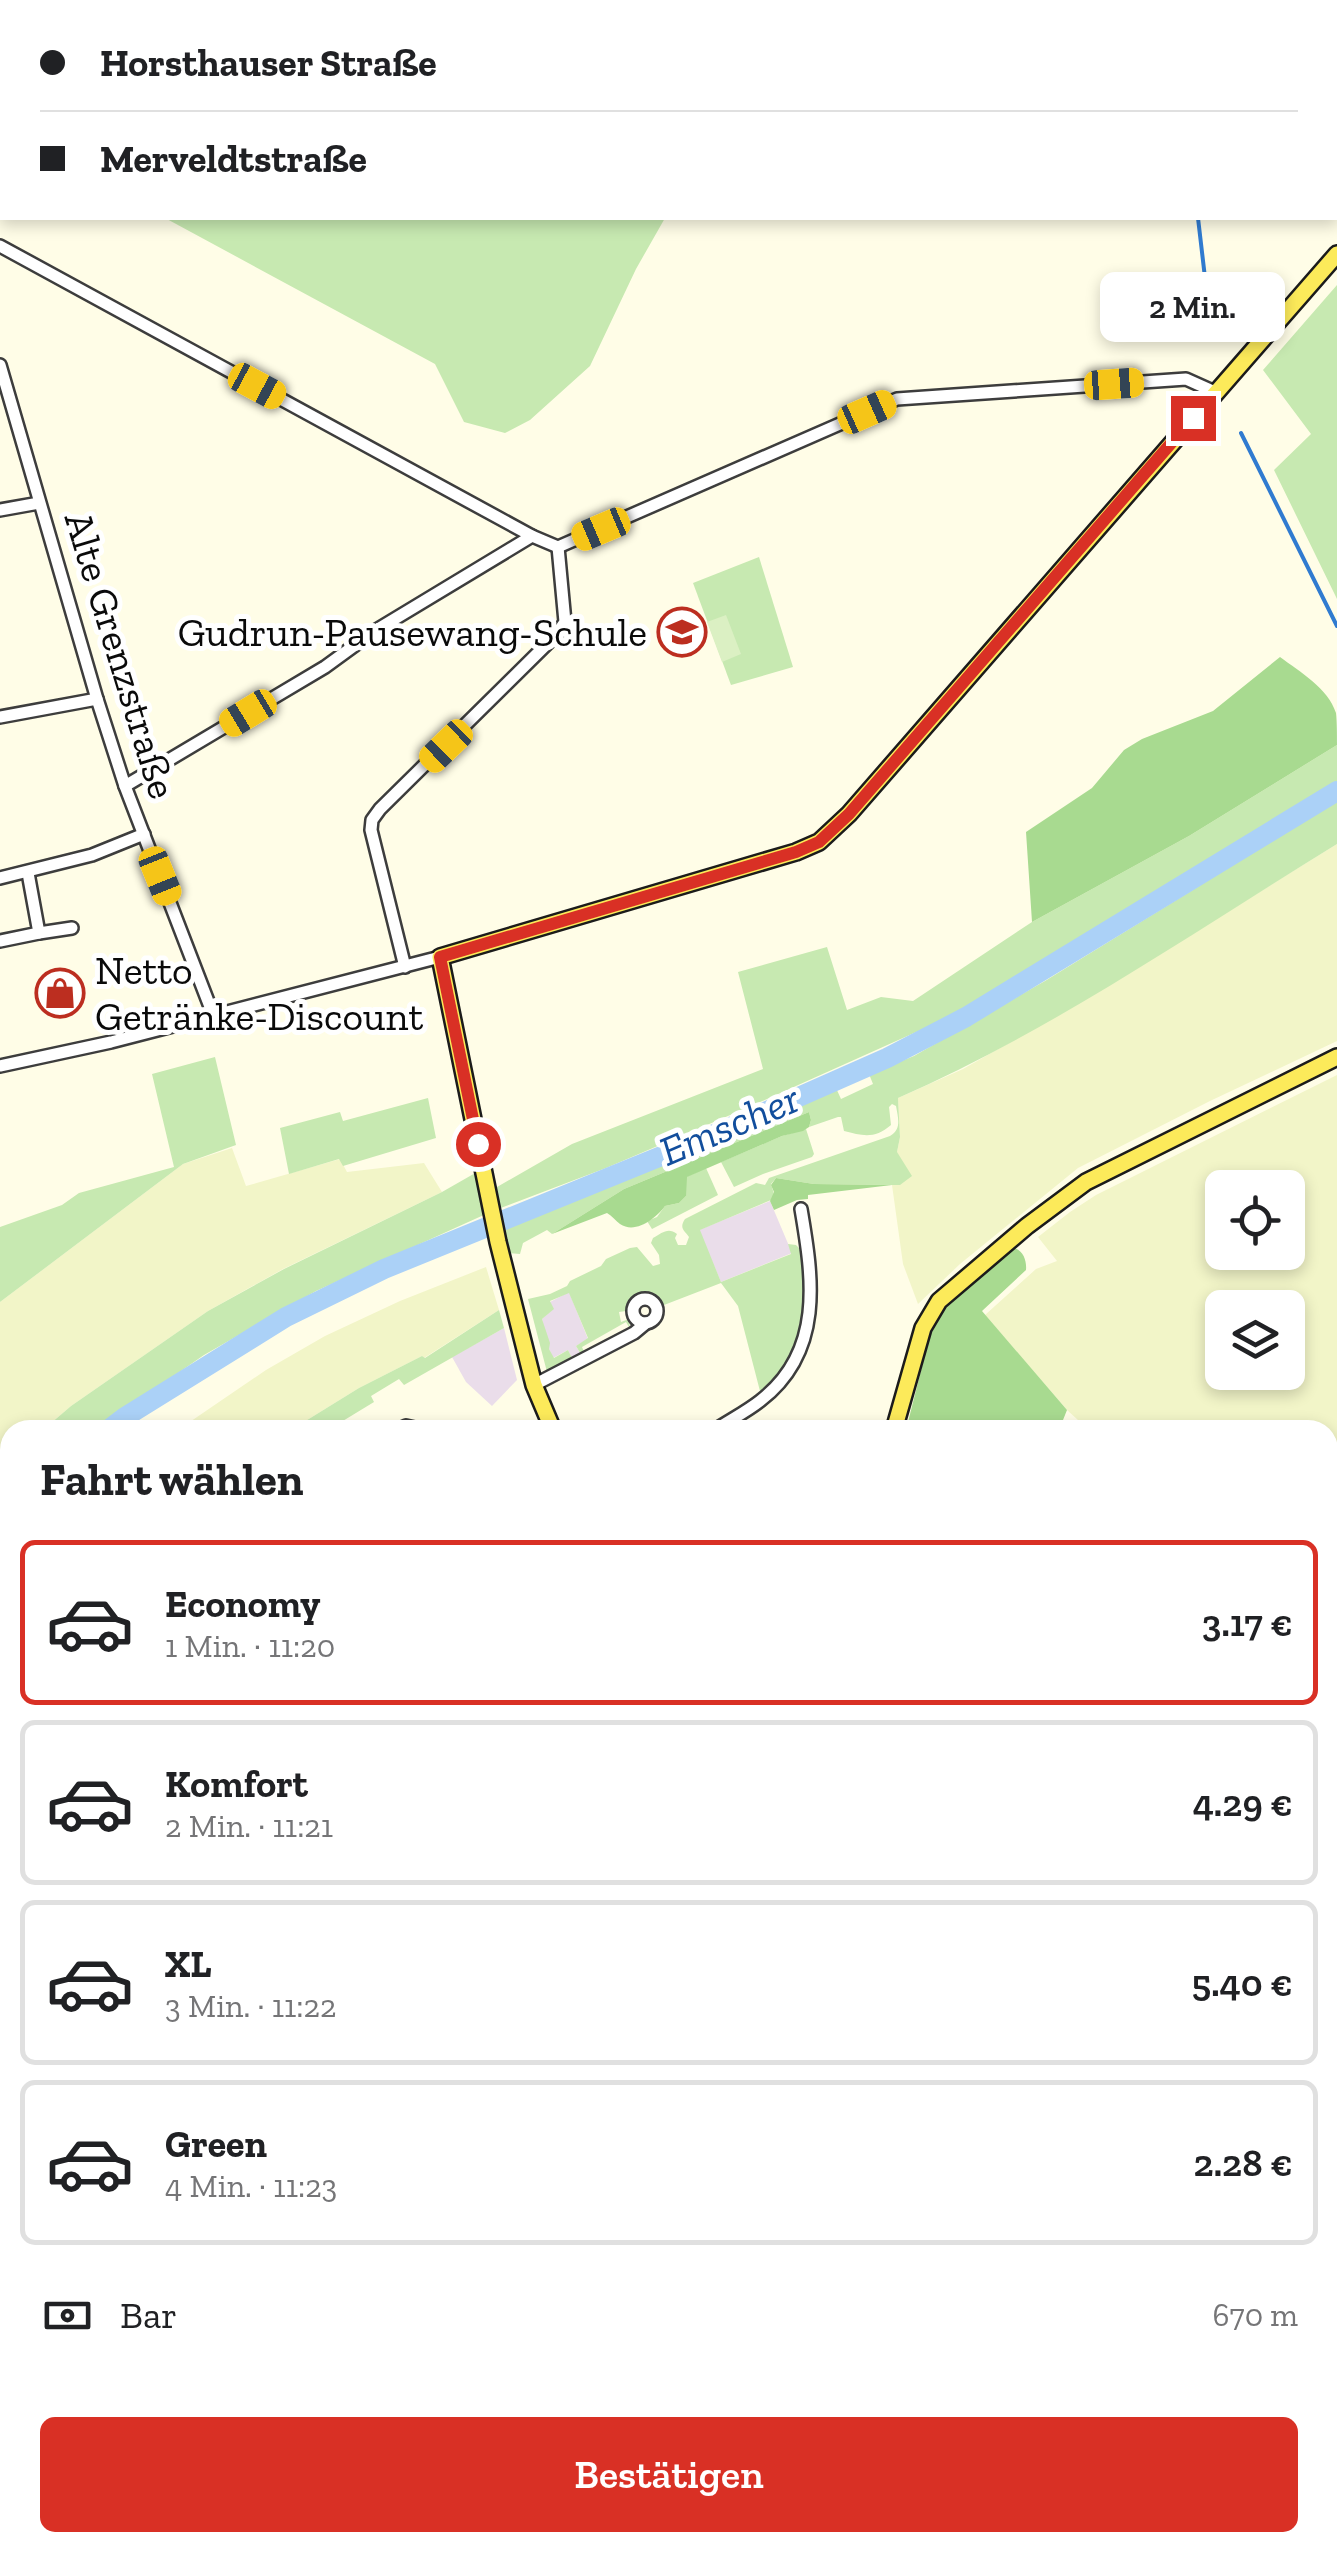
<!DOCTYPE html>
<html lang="de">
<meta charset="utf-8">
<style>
:root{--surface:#fff;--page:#f2f2f2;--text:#202124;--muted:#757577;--line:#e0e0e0;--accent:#d93025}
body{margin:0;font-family:"Zilla Slab",serif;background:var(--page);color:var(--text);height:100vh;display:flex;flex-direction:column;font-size:38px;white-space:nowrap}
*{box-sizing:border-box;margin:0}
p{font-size:32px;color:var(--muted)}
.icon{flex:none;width:55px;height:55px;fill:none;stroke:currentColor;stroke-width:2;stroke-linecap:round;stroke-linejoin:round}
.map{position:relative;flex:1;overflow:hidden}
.sheet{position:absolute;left:0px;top:1420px;width:1338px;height:1132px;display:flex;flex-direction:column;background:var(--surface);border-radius:30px 30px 0 0;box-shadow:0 5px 15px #0003}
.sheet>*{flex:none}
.top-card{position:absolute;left:0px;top:0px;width:1338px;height:220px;box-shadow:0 5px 15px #0003;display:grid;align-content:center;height:220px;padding:0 40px;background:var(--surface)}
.tools{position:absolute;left:1205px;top:1170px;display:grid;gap:20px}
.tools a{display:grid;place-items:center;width:100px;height:100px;border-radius:15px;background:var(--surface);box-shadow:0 5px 15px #0003;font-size:50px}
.end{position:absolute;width:45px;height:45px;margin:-22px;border:12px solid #d93025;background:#fff;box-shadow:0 0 0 5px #fff}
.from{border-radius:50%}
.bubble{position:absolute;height:70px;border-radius:15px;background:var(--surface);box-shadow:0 5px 15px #0003;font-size:32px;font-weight:600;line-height:70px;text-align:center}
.car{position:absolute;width:30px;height:60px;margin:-30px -15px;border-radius:12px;box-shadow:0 0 8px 2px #0007;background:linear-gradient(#f5c518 24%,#345 0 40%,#f5c518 0 76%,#345 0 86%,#f5c518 0)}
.top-card b{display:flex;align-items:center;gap:35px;height:95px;font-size:38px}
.top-card b+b{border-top:2px solid var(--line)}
.top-card i{width:25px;height:25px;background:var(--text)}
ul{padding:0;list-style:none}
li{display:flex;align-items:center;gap:30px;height:165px;margin:0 20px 15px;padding:0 20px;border:5px solid var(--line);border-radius:15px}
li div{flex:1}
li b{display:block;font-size:38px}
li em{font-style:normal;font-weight:600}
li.selected{border-color:var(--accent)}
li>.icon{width:90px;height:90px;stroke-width:1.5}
h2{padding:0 40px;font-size:45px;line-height:120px}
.pay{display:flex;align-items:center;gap:25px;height:110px;padding:0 40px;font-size:38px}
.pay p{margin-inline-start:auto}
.primary-button{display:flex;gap:20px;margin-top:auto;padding:20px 40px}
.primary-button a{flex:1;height:115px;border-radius:15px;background:var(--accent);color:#fff;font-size:40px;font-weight:600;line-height:115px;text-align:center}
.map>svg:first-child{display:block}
</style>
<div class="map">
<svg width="1337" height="2552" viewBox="0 0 1337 2552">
<rect width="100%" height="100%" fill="#fffde7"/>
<g fill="#eaddea">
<path d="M770 1201 792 1253 721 1282 699 1230Z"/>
<path d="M569 1292 588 1339 576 1346 582 1356 573 1360 568 1350 553 1358 549 1349 542 1319 553 1309 550 1302Z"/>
<path d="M504 1328 517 1380 492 1406 466 1382 452 1357Z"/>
<path d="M414 2543H733L693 2552H415Z"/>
</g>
<g fill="#f2f5c8" fill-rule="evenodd">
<path d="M1337 844V1041L1210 1101 1078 1168 960 1264 918 1304 903 1264 892 1185 900 1184 897 1152 900 1137 898 1098 963 1069 1086 999Z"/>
<path d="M1337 1075V1847L1328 1840V1430H1089L1067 1410 985 1315 1036 1269 1057 1261 1038 1237 1070 1212 1096 1195ZM1222 1188H1288V1252H1222ZM1222 1308H1288V1372H1222Z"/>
<path d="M232 1148 246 1186 340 1159 347 1172 424 1163 442 1192 283 1269 208 1311 71 1406 43 1430H10V1457L0 1466V1302L183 1164Z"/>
<path d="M486 1267 499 1310 424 1358 422 1356 359 1388 291 1430H178L266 1370 325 1336 400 1301Z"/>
<path d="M10 1568V1667L0 1679V1576Z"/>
</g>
<g fill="#c7e9b1">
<path d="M821 0H1223L1220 2H815Z"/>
<path d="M165 218H665L636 269 590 366 530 420 505 433 464 422 435 364Z"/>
<path d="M1337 285V599L1274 470 1311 434 1263 370Z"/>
<path d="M759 557 793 667 731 685 693 583Z"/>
<path d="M1337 745V782L1124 914 943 1020 749 1107 606 1168 498 1209 493 1186 497 1187 572 1144 763 1069 738 972 827 947 847 1010 881 997 913 1001 1032 922 1189 836Z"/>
<path d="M1337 801V844C1194 932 1053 1030 898 1098L900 1137 897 1152 912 1176 900 1185H892L814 1184 776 1178 771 1184 774 1194 771 1200 700 1230 721 1282 791 1254 788 1244 796 1245C804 1252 804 1263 805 1274 810 1320 795 1363 761 1395L738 1306 721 1283 664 1305 651 1293C638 1292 629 1297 626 1311L619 1312 621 1322 629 1319 630 1329 626 1322 582 1347 585 1354 582 1356 576 1346 588 1338 569 1293 550 1301 554 1309 542 1319 550 1343 549 1349 554 1358 568 1350 573 1360 547 1372 528 1299 550 1294 567 1286 570 1281 601 1266 606 1259 630 1248 637 1247 653 1266 660 1264 659 1255 651 1243 653 1238C662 1233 668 1227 677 1234L675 1238 678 1245H686L689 1237C684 1230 679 1228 685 1219L756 1183 765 1185 769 1178 890 1136C902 1129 898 1118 896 1106L892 1104 889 1107 891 1125C875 1139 863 1136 844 1131L841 1117H838L809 1127 811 1120 809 1112 624 1189 552 1234 547 1230 523 1243 520 1254 508 1253 502 1226 836 1088 841 1099 873 1084 869 1074 914 1056 1045 981Z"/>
<path d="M215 1057 236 1145 183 1164 0 1302V1227L62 1205 79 1193 174 1167 152 1074Z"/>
<path d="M428 1098 436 1138 343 1166 339 1159 289 1174 280 1128 340 1112 343 1121Z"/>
<path d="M806 1129 814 1154 812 1157 763 1174 734 1187 721 1162 782 1136Z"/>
<path d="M706 1168 718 1195 652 1229 647 1221 657 1217 665 1206 679 1203 686 1196V1177Z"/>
<path d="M477 1172 486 1214 316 1291 204 1355 96 1430H43L71 1406 208 1311 284 1269 442 1192Z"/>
<path d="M499 1310 504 1328 404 1385 399 1379 371 1396 374 1402 328 1430H291L359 1388 422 1356 425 1358Z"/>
<path d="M10 1772V1848L0 1836V1780Z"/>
<path d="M1328 2441 1337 2444V2539L1328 2537Z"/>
</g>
<g fill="#a8da90">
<path d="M1280 657C1300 672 1328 688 1336 713 1337 722 1337 736 1337 745L1189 836 1032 922 1026 832 1092 788 1124 750 1142 739 1213 711Z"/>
<path d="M809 1112 811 1120 809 1127 803 1131 782 1136 687 1177 686 1196 679 1203 665 1206C657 1217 636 1235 620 1224 616 1221 612 1216 607 1213L552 1234 624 1189Z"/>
<path d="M776 1178 814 1184 892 1185 808 1195V1199L797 1200 774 1210 770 1201 774 1192 771 1185Z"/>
<path d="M1010 1247C1022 1248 1027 1259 1026 1270L982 1311 1067 1410 1059 1430H906L934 1319 941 1307Z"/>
<path d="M1328 2261 1337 2268V2444L1328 2441Z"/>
<path d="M10 2378V2467L0 2479V2389Z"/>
<path d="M10 2511V2542L84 2543 79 2552H0V2522Z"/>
<path d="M1328 2537 1337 2539V2552H1104L1099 2543 1328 2542Z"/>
<path d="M163 2542H385L386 2552H198L196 2547 175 2552H142Z"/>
<path d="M733 2542H815V2543L785 2552H693Z"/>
</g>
<path fill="#dbf0c3" d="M726 615 741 654 722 662 707 622Z"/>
<path fill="#abd1f7" stroke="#307bd0" stroke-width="2.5" d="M84 2542H163V2543L142 2552H79Z"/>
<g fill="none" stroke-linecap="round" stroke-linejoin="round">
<g stroke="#307bd0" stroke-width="4">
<path d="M121 2V0"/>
<path d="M1198 218 1211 329"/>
<path d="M1241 433 1337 626"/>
</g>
<g stroke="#abd1f7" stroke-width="20">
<path d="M108 1430 125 1417 286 1317 384 1269 708 1137 887 1058 966 1017 1337 791"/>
<path d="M0 1518 10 1510"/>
</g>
<g stroke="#3d3d3d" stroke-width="16">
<g id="minor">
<path d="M0 246 532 536 558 547 897 399 1186 379 1215 392"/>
<path d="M0 365 97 699 125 786 214 1017"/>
<path d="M0 510 39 503"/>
<path d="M0 717 97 699"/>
<path d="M125 786 325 667 373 632 532 536"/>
<path d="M0 878 92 855 144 834"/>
<path d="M39 933 72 928"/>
<path d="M0 941 39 933 28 873"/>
<path d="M405 967 371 830 372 820 380 809 556 635 565 622 558 547"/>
<path d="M0 1066 111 1042 440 957"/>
<circle cx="645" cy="1311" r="12"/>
<path d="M534 1385 634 1333 646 1323"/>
<path d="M397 1430 406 1426 424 1430"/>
<path d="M715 1430C730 1420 746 1412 760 1401 824 1352 813 1279 801 1209"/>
<path d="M0 1771 10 1763"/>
<path d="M0 1844 10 1856"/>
<path d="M0 1950 10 1939"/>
<path d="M0 2151 10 2160"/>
<path d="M0 2260 10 2249"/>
<path d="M0 2358 10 2351"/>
<path d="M866 2542V2552"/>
</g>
</g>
<g stroke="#1b1b1b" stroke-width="20">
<g id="major">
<path d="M553 1430 534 1385 498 1242 440 957 796 852 819 842 849 814 1337 254"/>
<path d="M894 1430 923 1328 939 1301 1027 1226 1086 1182 1337 1057"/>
<path d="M0 2495 10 2484"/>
</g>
</g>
<use href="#minor" stroke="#fff" stroke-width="11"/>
<use href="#major" stroke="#fcea5a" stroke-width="15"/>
</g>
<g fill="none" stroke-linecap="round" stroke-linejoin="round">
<path stroke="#d93025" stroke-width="12" d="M478 1144 440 957 796 852 819 842 849 814 1193 418"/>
</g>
<defs>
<g id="school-ring" transform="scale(2.5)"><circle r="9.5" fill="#fff" stroke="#bc2e20" stroke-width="1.5"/><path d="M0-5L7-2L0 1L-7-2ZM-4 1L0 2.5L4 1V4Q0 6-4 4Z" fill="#bc2e20"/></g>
<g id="shop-ring" transform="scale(2.5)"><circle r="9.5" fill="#fff" stroke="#bc2e20" stroke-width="1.5"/><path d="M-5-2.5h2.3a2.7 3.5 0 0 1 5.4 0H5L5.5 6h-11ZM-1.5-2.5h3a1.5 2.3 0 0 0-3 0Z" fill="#bc2e20"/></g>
</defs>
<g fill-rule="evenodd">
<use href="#school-ring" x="682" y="632"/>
<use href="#shop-ring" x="60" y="993"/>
</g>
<g text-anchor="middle" stroke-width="10" stroke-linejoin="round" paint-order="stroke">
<g font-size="40" fill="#0a0a0a" stroke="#fff" text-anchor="end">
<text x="647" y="646">Gudrun-Pausewang-Schule</text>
<text x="95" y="984" text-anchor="start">Netto<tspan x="95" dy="46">Getränke-Discount</tspan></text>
</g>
<g font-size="40" fill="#0a0a0a" stroke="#fff">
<text transform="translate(121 655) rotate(73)" y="14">Alte Grenzstraße</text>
</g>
<g font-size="42" font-style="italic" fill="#124e9d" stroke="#fff">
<text transform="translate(729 1124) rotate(-23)" y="15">Emscher</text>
</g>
</g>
</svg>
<div class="tools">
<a><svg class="icon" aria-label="locate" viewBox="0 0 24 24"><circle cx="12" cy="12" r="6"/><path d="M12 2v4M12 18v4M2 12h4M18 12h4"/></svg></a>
<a><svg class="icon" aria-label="layers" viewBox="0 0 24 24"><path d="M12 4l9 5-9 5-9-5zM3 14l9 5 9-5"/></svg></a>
</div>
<i class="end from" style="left:478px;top:1144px"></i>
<i class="end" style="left:1193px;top:418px"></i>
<div class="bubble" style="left:1100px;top:272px;width:185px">2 Min.</div>
<i class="car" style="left:1114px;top:384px;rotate:86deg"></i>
<i class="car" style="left:257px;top:386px;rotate:118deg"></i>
<i class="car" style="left:867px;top:412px;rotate:66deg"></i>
<i class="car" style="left:601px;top:529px;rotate:247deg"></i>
<i class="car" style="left:248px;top:713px;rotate:239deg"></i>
<i class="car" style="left:446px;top:746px;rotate:226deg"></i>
<i class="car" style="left:160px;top:876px;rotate:158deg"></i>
<div class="top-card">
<b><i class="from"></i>Horsthauser Straße</b>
<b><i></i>Merveldtstraße</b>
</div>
<section class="sheet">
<h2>Fahrt wählen</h2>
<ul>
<li class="selected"><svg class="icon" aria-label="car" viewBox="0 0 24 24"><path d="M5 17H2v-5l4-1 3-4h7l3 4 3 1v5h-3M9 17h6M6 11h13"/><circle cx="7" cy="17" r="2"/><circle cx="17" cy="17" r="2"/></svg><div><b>Economy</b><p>1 Min. · 11:20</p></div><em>3.17 €</em></li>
<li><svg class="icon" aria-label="car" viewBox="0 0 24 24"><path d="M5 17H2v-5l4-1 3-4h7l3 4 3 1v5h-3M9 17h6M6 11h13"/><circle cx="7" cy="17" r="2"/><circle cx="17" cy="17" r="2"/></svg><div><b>Komfort</b><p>2 Min. · 11:21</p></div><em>4.29 €</em></li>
<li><svg class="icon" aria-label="car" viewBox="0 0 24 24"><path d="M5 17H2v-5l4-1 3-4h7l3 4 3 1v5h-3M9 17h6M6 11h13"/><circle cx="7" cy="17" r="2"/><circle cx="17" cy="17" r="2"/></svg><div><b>XL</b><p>3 Min. · 11:22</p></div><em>5.40 €</em></li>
<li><svg class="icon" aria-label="car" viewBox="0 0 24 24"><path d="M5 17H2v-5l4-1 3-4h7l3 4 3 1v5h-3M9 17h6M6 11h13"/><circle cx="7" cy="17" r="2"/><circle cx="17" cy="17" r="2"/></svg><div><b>Green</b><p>4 Min. · 11:23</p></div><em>2.28 €</em></li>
</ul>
<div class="pay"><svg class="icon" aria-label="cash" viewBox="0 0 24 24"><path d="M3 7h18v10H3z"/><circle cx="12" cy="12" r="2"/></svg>Bar<p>670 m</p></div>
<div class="primary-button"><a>Bestätigen</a></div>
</section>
</div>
